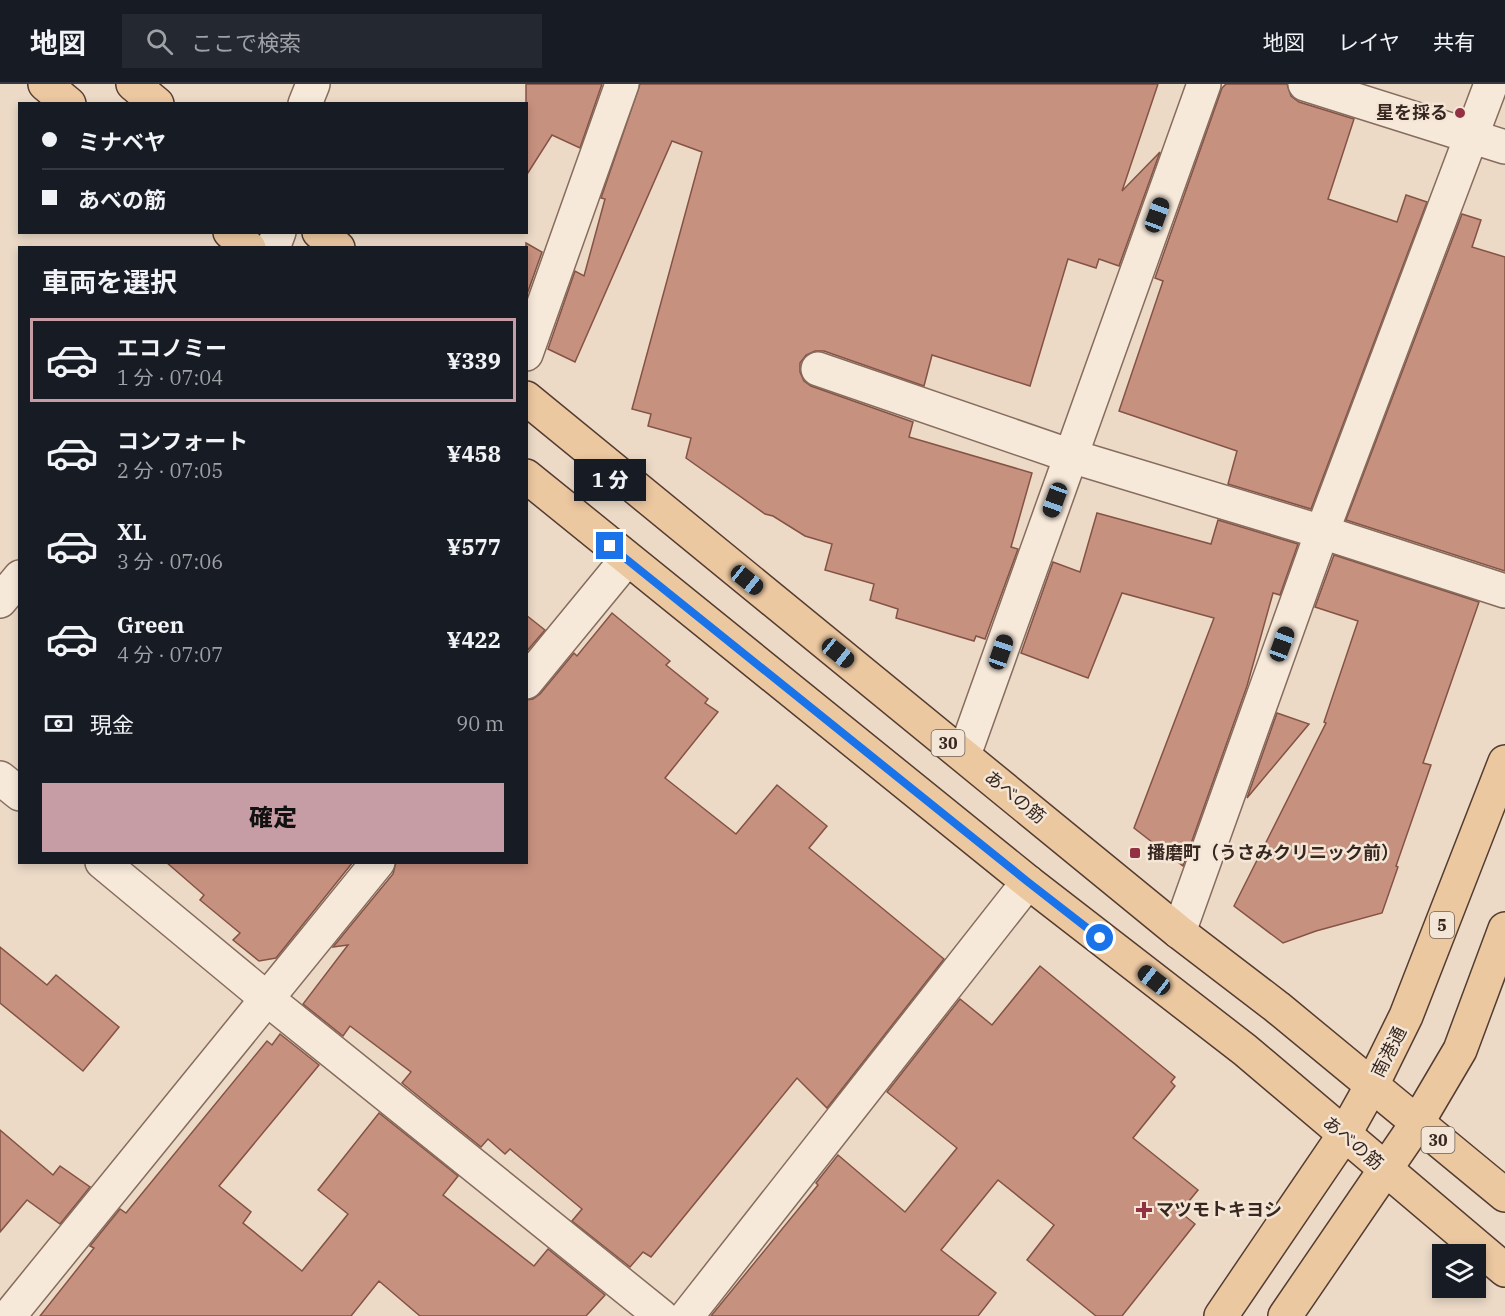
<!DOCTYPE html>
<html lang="ja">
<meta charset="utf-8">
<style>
:root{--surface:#171b24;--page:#242831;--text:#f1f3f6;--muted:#9ea1a6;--line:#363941;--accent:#c69ca5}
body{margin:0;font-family:"IBM Plex Serif","Noto Sans JP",serif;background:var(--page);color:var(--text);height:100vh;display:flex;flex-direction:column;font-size:22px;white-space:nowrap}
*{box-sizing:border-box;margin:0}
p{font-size:20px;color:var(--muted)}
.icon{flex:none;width:33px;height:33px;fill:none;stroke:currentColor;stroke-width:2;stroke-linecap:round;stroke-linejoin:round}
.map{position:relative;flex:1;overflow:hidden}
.details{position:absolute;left:18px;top:162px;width:510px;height:618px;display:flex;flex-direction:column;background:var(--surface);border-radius:0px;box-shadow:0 3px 9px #0003}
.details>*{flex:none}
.top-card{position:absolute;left:18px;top:18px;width:510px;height:132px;border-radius:0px;box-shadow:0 3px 9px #0003;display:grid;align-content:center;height:132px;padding:0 24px;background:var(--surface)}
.buttons{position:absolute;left:1432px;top:1160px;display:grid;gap:12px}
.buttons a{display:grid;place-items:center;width:54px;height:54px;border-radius:0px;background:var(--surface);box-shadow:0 3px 9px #0003;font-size:30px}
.end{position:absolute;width:27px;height:27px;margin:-14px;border:8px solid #1a73e8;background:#fff;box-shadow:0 0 0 3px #fff}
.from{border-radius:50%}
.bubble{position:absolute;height:42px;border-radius:0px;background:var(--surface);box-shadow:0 3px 9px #0003;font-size:20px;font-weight:800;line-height:42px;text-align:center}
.car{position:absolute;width:18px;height:36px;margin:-18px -9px;border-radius:8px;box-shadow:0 0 4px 2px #0007;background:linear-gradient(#222 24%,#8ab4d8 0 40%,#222 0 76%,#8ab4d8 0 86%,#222 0)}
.top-card b{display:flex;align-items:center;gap:21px;height:57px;font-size:22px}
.top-card b+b{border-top:2px solid var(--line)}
.top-card i{width:15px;height:15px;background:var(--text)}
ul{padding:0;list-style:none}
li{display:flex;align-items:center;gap:18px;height:84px;margin:0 12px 9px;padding:0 12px;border:3px solid transparent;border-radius:0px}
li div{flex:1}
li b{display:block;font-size:22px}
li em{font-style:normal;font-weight:800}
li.on{border-color:var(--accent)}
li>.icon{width:54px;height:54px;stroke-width:1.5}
h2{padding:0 24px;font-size:27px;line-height:72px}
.pay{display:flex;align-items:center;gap:15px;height:66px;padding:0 24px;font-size:22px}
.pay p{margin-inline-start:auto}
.action{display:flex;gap:12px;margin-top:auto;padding:12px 24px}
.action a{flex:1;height:69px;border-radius:0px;background:var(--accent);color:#111;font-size:24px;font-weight:800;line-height:69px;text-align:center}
header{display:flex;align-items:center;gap:36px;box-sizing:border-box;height:84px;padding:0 30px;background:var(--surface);border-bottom:2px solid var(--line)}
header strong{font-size:28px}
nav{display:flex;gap:33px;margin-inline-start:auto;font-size:21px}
.search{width:420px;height:54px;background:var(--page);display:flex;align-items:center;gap:15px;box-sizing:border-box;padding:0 21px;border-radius:0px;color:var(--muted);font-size:22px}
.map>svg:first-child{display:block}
</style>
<header>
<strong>地図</strong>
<div class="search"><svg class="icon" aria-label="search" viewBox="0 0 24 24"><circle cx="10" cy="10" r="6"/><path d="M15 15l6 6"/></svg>ここで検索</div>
<nav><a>地図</a><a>レイヤ</a><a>共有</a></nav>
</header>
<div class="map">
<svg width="1505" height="1232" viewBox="0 0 1505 1232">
<rect width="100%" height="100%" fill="#ecdac7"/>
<g fill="#c7917f" stroke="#845345" stroke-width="1.5">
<path d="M526 0H602L580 64 552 51 526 92Z"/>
<path d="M640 0H1158L1122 107 1160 68 1119 182 1099 175 1096 184 1068 175 1030 302 932 271 924 302 824 267H815L806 271 800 279V288L804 297 811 302 913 338 909 353 1032 389 1011 463 1018 465 985 555 976 552 974 557 896 534 898 525 870 516 874 500 825 486 832 460 805 452 773 432 765 430 686 374 691 354 648 342 651 330 632 325 702 68 672 57 575 278 548 265 575 187 584 192 605 115 601 114Z"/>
<path d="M1226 0H1287L1291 12 1299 18 1354 35 1328 115 1397 138 1406 111 1427 118 1311 425 1228 400 1237 367 1119 327 1163 197 1155 194 1222 4Z"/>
<path d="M1462 130 1481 136 1472 163 1505 173V487L1346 436Z"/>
<path d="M526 159 542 168 526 213Z"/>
<path d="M1097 429 1211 460 1218 436 1298 460 1280 511 1273 509 1247 602 1183 782 1134 744 1214 534 1122 509 1088 594 1021 569 1053 478 1080 488Z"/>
<path d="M1334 471 1479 518 1423 679 1431 681 1396 782 1398 783 1382 829 1316 847 1283 859 1234 822 1326 639 1324 638 1358 537 1315 523Z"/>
<path d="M612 529 670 577 666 581 708 615 705 619 718 628 665 694 736 750 777 701 827 742 809 764 944 875 827 1024 797 994 651 1173 643 1168 630 1183 572 1137 582 1125 510 1065 505 1070 488 1055 481 1063 402 999 411 988 350 942 343 952 303 920 348 861 333 863 393 790 396 778H526V616L533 615 540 610 574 569 577 572Z"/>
<path d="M526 531 545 546 526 568Z"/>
<path d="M1277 629 1309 640 1247 714Z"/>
<path d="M166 778H353L276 874 259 877 233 856 240 849 200 816 204 811Z"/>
<path d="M0 863 47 901 56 891 119 943 83 987 0 919Z"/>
<path d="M1040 882 1175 993 1171 998 1175 1002 1133 1054 1198 1106 1180 1128 1195 1140 1122 1232H1096L1027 1176 1054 1141 998 1096 941 1166 996 1209 978 1232H711L818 1101 816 1099 838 1071 905 1128 957 1064 887 1008 960 915 992 941Z"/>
<path d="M280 950 319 981 219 1102 251 1128 243 1139 302 1187 348 1130 318 1106 379 1029 458 1092 443 1111 534 1182 548 1165 605 1211 586 1232H420L379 1197 351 1232H40L94 1164 90 1162 120 1125 126 1129 267 957 272 961Z"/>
<path d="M0 1046 53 1091 60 1082 90 1103 60 1140 27 1116 0 1148Z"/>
</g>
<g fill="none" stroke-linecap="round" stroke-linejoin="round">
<g stroke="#866c5d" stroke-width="36">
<g id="minor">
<path d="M1305 0 1505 63"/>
<path d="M305 20 313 0"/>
<path d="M273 164 279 148"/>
<path d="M526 270 622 0"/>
<path d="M818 285 1071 372 1322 448 1505 507"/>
<path d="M0 517 20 493"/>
<path d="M526 598 627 475"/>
<path d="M964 671 1204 0"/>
<path d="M0 694 20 710"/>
<path d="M102 778 266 914 661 1232"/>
<path d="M1179 848 1322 448 1491 0"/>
<path d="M9 1232 378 778"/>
<path d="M687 1232 1028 798"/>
</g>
</g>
<g stroke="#543c31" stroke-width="36">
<g id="major">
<path d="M45 0 69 20"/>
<path d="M133 0 157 20"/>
<path d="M230 148 249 164"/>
<path d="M319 148 338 164"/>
<path d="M526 314 1179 848 1277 923 1505 1111"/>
<path d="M526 392 1028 798 1245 966 1505 1186"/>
<path d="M1221 1232 1344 1051 1372 1001 1406 932 1505 678"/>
<path d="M1285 1232 1417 1039 1460 966 1505 845"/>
</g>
</g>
<use href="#minor" stroke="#f7e9da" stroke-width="33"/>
<use href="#major" stroke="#ecc8a1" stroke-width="33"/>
</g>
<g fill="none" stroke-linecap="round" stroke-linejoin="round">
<path stroke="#1a73e8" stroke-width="8" d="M610 462 1028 798 1100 854"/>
</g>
<g fill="#913142" stroke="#f4e6d6" stroke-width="2">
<circle cx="1460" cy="29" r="6"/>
<rect x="1129" y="763" width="12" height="12" rx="3"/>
<path d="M1141 1117h6v6h6v6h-6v6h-6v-6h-6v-6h6z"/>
</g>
<g text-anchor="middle" stroke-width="5" stroke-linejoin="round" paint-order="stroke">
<g fill="#f4e6d6" stroke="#706057" stroke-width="1.5">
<rect x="931.5" y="646" width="33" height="26" rx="4.5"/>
<rect x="1430" y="828" width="24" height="26" rx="4.5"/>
<rect x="1421.5" y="1043" width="33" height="26" rx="4.5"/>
</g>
<g font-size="16" font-weight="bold" fill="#372720">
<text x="948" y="665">30</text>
<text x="1442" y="847">5</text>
<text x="1438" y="1062">30</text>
</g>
<g font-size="18" font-weight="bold" fill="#372720" stroke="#f4e6d6" text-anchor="start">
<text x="1448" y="35" text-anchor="end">星を採る</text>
<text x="1147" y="775">播磨町（うさみクリニック前）</text>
<text x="1156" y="1132">マツモトキヨシ</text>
</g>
<g font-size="18" fill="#372720" stroke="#f4e6d6">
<text transform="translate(1015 713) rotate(39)" y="6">あべの筋</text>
<text transform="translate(1389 968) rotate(-63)" y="6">南港通</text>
<text transform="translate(1353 1059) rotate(40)" y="6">あべの筋</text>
</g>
</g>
</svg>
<div class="buttons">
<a><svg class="icon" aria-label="layers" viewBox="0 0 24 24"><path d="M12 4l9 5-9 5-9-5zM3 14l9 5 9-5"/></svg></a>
</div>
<i class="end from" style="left:1100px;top:854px"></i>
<i class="end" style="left:610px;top:462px"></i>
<div class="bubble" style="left:574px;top:375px;width:72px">1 分</div>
<i class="car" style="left:1157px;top:131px;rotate:20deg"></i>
<i class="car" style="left:1055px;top:416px;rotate:200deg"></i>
<i class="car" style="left:747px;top:496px;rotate:129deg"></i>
<i class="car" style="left:1282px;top:560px;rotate:20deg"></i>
<i class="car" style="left:1001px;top:568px;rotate:19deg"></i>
<i class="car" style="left:838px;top:569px;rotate:129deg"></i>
<i class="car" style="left:1154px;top:896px;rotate:308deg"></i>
<div class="top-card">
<b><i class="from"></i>ミナベヤ</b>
<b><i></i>あべの筋</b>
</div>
<section class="details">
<h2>車両を選択</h2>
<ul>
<li class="on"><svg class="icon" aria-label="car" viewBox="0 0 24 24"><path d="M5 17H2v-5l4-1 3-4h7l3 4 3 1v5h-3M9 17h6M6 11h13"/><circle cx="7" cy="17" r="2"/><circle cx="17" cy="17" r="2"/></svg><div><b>エコノミー</b><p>1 分 · 07:04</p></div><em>¥339</em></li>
<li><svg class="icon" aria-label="car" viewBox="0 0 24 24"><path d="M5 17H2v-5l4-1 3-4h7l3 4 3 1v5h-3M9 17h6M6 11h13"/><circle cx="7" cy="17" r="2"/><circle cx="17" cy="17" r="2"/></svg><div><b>コンフォート</b><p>2 分 · 07:05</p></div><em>¥458</em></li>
<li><svg class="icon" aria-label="car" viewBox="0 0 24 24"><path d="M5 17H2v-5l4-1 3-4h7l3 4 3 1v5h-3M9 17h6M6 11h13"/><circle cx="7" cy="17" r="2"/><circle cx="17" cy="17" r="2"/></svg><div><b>XL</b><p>3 分 · 07:06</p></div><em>¥577</em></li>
<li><svg class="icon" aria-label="car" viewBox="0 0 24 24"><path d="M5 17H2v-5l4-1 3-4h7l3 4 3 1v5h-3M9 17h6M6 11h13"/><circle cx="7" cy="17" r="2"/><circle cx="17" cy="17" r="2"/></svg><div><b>Green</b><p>4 分 · 07:07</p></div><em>¥422</em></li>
</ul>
<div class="pay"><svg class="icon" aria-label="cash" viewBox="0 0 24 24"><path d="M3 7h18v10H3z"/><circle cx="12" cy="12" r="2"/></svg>現金<p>90 m</p></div>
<div class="action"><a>確定</a></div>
</section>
</div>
